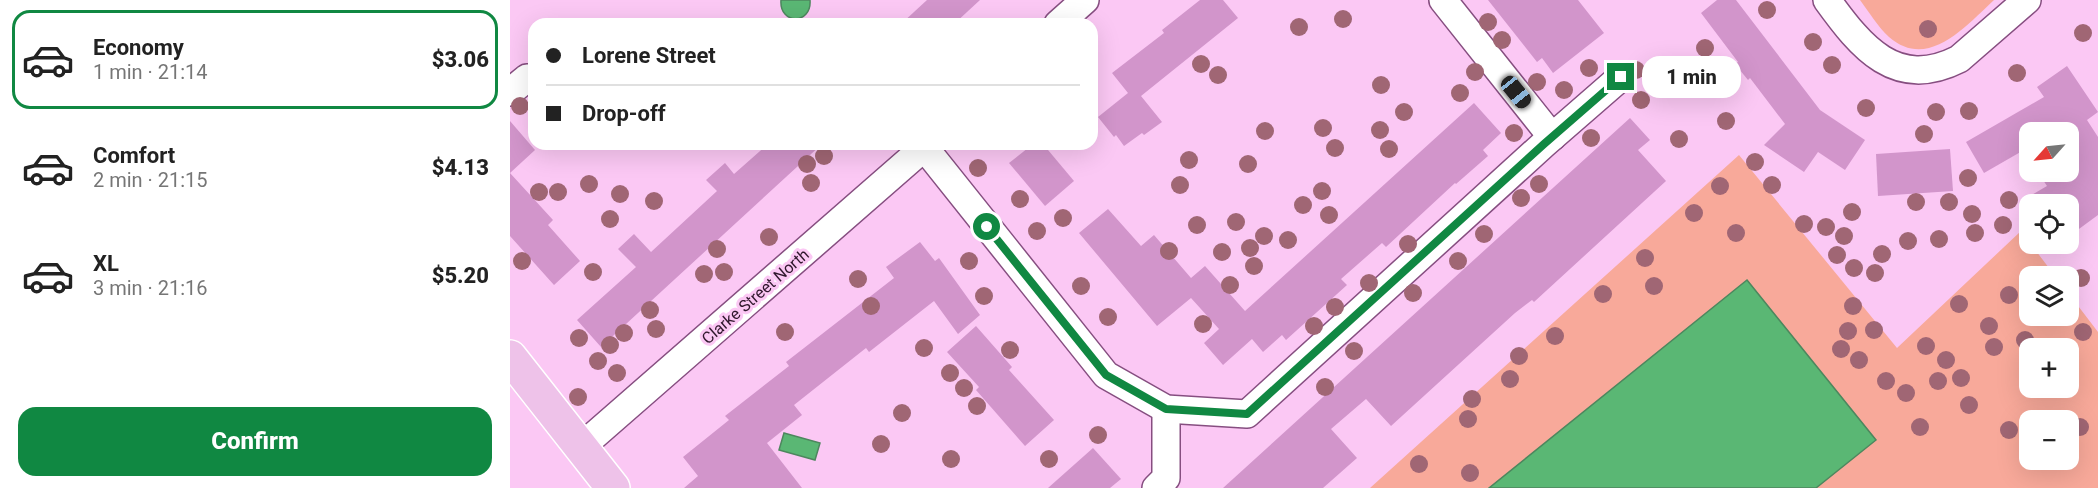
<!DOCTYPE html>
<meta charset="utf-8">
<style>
:root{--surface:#fff;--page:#f2f2f2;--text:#222;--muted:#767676;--line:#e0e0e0;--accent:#108842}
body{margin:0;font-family:Roboto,sans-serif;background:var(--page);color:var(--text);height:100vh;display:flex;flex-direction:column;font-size:22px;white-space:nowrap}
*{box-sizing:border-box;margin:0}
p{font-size:20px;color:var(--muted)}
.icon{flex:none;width:33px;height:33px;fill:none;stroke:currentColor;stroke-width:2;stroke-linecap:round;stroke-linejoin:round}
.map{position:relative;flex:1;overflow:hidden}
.panel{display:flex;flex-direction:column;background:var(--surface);width:510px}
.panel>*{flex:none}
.top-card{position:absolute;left:18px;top:18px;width:570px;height:132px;border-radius:18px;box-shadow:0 6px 24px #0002;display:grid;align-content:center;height:132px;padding:0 18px;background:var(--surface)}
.needle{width:39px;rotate:243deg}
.buttons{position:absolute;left:1509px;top:122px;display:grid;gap:12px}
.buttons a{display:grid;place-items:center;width:60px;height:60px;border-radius:12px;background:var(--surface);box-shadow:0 6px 24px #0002;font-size:30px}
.end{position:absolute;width:27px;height:27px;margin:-14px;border:8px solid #108842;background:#fff;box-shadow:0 0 0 3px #fff}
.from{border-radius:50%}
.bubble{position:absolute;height:42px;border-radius:18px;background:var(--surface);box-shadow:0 6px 24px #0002;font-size:20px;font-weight:800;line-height:42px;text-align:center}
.car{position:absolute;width:18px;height:36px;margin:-18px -9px;border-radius:8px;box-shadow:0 0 4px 2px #0007;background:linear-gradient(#222 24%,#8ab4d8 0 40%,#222 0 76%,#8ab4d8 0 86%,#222 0)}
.top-card b{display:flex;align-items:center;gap:21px;height:57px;font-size:22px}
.top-card b+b{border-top:2px solid var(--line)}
.top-card i{width:15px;height:15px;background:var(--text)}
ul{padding:10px 0 0;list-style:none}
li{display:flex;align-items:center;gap:18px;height:99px;margin:0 12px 9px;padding:0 6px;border:3px solid transparent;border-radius:18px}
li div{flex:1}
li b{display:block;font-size:22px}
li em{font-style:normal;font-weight:800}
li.on{border-color:var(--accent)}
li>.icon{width:54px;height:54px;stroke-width:1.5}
.cta{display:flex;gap:12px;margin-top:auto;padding:12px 18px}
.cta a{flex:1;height:69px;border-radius:18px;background:var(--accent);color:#fff;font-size:24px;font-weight:800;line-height:69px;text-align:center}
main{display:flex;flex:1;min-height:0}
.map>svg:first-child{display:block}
</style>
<main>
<section class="panel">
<ul>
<li class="on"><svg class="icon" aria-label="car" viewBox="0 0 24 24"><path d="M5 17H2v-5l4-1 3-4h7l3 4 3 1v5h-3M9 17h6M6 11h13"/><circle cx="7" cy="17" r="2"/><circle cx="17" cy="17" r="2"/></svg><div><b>Economy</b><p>1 min · 21:14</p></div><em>$3.06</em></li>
<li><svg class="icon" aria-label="car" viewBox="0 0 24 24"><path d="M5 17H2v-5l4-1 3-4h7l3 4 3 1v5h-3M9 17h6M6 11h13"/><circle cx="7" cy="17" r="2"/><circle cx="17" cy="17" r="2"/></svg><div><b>Comfort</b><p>2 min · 21:15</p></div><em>$4.13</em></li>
<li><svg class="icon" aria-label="car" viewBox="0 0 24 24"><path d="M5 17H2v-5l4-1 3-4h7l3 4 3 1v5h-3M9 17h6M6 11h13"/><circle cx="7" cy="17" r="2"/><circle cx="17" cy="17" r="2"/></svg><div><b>XL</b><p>3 min · 21:16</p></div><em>$5.20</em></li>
</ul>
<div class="cta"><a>Confirm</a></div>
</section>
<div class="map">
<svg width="1588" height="488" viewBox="0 0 1588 488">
<rect width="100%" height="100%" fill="#fbc8f4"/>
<g fill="#f8a99a" fill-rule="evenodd">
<path d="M1350 0H1484C1456 26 1418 71 1379 37 1368 27 1359 12 1350 0Z"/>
<path d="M1229 155 1387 348 1511 231 1545 276H1520V315H1558L1559 294 1588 332V488H860ZM1520 348H1558V387H1520ZM1520 420H1558V459H1520Z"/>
</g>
<g fill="#5ab774" stroke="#4d875e" stroke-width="1.5">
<path d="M271 0H300C302 25 269 25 271 0Z"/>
<path d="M1237 280 1366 440 1306 488H979Z"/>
<path d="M274 433 310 443 305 460 269 450Z"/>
</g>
<g fill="#d295cb">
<path d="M417 0H470L444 24H391Z"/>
<path d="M690 0H713L728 18 631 96 652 122 634 135 632 133 614 146 606 135 604 137 588 117 618 93 602 73 654 33 652 30Z"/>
<path d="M978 0H1068L1094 33 1043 73 1032 58 1027 62Z"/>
<path d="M1207 0H1226L1310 110 1355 140 1335 170 1308 152 1294 172 1254 145 1275 124 1240 78 1238 80 1225 64 1228 62 1191 13Z"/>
<path d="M1557 66 1588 112 1577 120 1588 137V215L1558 237V204H1520V214L1511 201 1537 186 1527 171H1558V132H1520V158L1514 150 1474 173 1456 142 1534 97 1527 87Z"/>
<path d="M964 103 991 133 973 150 978 156 946 184 945 183 876 247 872 243 831 279 837 285 776 340 772 335 753 352 742 339 713 365 694 343 709 329 681 298 647 326 569 233 598 209 631 246 644 235 681 278 695 266 735 311Z"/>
<path d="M1120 118 1140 140 1128 150 1156 181 1024 302 1022 300 1005 313 881 426 856 399 821 429 847 458 813 488H713Z"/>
<path d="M0 121 25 150 0 173 43 220 38 225 70 261 44 285 0 236Z"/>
<path d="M258 144H312L91 347 67 320 126 267 108 249 124 234 141 252 207 191 196 180 215 163 224 174Z"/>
<path d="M523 144H533L564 181 535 206 499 163Z"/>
<path d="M1440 149 1443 191 1368 196 1366 154Z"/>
<path d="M410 242 425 261 429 258 470 315 448 334 424 301 359 352 356 348 284 405 292 415 257 443 292 488H174L188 476 173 457 219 420 215 416 279 366 276 362 384 278 376 267Z"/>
<path d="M466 326 502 367 499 370 544 420 515 446 466 390 469 387 437 352Z"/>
<path d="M583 448 611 479 600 488H538Z"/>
</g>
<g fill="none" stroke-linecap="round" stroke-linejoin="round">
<g stroke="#864e80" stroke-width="30">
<g id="minor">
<path d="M933 0 1042 137"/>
<path d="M1317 0C1351 47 1386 91 1449 59L1517 0"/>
<path d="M548 24 575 0"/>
<path d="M0 92 17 78"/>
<path d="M414 147 596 375 656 409 737 414 1034 144 1111 77"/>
<path d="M71 447 418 144"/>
<path d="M646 488 656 478V409"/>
</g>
</g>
<g stroke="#fff" stroke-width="36">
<path id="major" d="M0 357 103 488"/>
</g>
<use href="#minor" stroke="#fff" stroke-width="27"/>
<use href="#major" stroke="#eec2e9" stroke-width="33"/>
</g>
<g fill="#a06674">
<circle cx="1257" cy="10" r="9"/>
<circle cx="833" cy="19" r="9"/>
<circle cx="978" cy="22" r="9"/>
<circle cx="789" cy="27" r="9"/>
<circle cx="1418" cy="29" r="9"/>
<circle cx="1573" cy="33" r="9"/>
<circle cx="992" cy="40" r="9"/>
<circle cx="1303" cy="42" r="9"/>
<circle cx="1195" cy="48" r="9"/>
<circle cx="691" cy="64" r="9"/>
<circle cx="1322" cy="65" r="9"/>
<circle cx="1079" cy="68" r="9"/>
<circle cx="1177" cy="68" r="9"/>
<circle cx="1126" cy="70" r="9"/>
<circle cx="965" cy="72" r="9"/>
<circle cx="1507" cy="73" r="9"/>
<circle cx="708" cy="75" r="9"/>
<circle cx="1027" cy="82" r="9"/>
<circle cx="1143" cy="83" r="9"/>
<circle cx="871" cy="85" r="9"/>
<circle cx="1054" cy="90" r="9"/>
<circle cx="950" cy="93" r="9"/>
<circle cx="1131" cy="100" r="9"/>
<circle cx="10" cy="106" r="9"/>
<circle cx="1356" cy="108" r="9"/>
<circle cx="1459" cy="111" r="9"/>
<circle cx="894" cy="112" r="9"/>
<circle cx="1426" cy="112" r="9"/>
<circle cx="1216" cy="121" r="9"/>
<circle cx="813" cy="128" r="9"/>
<circle cx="870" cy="130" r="9"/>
<circle cx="755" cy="131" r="9"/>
<circle cx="1004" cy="133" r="9"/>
<circle cx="1414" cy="134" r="9"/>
<circle cx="1081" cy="138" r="9"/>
<circle cx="1169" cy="139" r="9"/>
<circle cx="825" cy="148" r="9"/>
<circle cx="879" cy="149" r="9"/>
<circle cx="314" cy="156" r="9"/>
<circle cx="679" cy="160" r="9"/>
<circle cx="1245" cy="162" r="9"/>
<circle cx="297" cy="164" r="9"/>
<circle cx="738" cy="164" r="9"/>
<circle cx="468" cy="168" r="9"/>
<circle cx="1458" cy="178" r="9"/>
<circle cx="301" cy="183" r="9"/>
<circle cx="79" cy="184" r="9"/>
<circle cx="1029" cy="184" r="9"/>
<circle cx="670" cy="185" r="9"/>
<circle cx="1262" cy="185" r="9"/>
<circle cx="1210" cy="186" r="9"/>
<circle cx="812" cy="191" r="9"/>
<circle cx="29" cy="192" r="9"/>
<circle cx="48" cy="192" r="9"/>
<circle cx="110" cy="194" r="9"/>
<circle cx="1011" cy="198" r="9"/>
<circle cx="510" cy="199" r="9"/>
<circle cx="1499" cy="200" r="9"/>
<circle cx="144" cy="201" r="9"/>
<circle cx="1406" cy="202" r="9"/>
<circle cx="1439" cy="202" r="9"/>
<circle cx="793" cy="205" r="9"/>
<circle cx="1342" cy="212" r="9"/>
<circle cx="1184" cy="213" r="9"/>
<circle cx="1462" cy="214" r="9"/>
<circle cx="819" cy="215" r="9"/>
<circle cx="553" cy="218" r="9"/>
<circle cx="100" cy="219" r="9"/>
<circle cx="726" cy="222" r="9"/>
<circle cx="1294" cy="224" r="9"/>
<circle cx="687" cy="225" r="9"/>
<circle cx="1493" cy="225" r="9"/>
<circle cx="1316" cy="227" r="9"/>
<circle cx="527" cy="231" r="9"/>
<circle cx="1226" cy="233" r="9"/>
<circle cx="1465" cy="233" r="9"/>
<circle cx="974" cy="234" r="9"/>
<circle cx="754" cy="236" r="9"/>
<circle cx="1334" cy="236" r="9"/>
<circle cx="259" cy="237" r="9"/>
<circle cx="1429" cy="239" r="9"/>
<circle cx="778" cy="240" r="9"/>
<circle cx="1398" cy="241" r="9"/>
<circle cx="898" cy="244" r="9"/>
<circle cx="740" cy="248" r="9"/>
<circle cx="207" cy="249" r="9"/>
<circle cx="659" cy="251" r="9"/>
<circle cx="712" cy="252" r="9"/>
<circle cx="1372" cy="254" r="9"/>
<circle cx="1327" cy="255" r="9"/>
<circle cx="1135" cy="258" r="9"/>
<circle cx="12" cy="261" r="9"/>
<circle cx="459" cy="261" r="9"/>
<circle cx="948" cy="261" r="9"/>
<circle cx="744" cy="266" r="9"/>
<circle cx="1344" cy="268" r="9"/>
<circle cx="83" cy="272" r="9"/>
<circle cx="214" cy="272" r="9"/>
<circle cx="1365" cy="273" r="9"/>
<circle cx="194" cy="274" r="9"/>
<circle cx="1571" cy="278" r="9"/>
<circle cx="348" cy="279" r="9"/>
<circle cx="859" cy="283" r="9"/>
<circle cx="720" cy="285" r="9"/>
<circle cx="571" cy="286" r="9"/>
<circle cx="1144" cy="286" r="9"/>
<circle cx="903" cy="293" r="9"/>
<circle cx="1093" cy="294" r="9"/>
<circle cx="1499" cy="295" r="9"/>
<circle cx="474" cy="296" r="9"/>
<circle cx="1449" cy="304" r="9"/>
<circle cx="361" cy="306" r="9"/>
<circle cx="1343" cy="306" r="9"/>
<circle cx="825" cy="307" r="9"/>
<circle cx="140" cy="310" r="9"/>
<circle cx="598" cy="317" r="9"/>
<circle cx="693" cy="324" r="9"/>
<circle cx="804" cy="326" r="9"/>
<circle cx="1479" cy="326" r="9"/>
<circle cx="146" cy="329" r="9"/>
<circle cx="1364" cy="330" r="9"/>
<circle cx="1338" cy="331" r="9"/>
<circle cx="275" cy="332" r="9"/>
<circle cx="1573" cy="332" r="9"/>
<circle cx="114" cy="333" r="9"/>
<circle cx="1045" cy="336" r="9"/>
<circle cx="69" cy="338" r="9"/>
<circle cx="1515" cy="340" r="9"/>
<circle cx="100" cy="345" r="9"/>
<circle cx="1416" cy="346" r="9"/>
<circle cx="1484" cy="347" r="9"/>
<circle cx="414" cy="348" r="9"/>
<circle cx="1331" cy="349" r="9"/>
<circle cx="500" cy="350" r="9"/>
<circle cx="844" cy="351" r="9"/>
<circle cx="1009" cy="356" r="9"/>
<circle cx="1349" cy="360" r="9"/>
<circle cx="1436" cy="360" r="9"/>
<circle cx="88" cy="361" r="9"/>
<circle cx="107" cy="373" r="9"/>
<circle cx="440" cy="373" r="9"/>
<circle cx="1451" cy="378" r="9"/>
<circle cx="1000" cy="379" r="9"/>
<circle cx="1376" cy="381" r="9"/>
<circle cx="1428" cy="381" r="9"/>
<circle cx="815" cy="387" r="9"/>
<circle cx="454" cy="388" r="9"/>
<circle cx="1396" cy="393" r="9"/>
<circle cx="68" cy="397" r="9"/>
<circle cx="962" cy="399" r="9"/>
<circle cx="1459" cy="405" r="9"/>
<circle cx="467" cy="406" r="9"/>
<circle cx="392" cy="413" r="9"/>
<circle cx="958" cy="419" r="9"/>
<circle cx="1410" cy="427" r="9"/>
<circle cx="1570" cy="427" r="9"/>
<circle cx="1499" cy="430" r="9"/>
<circle cx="588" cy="435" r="9"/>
<circle cx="371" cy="444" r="9"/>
<circle cx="441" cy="459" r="9"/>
<circle cx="539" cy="459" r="9"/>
<circle cx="909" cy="464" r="9"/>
<circle cx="960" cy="473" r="9"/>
</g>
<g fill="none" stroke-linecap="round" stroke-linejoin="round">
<path stroke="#108842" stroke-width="8" d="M477 227 596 375 656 409 737 414 1034 144 1111 77"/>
</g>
<g text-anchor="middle" stroke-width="6" stroke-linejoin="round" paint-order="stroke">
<g font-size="16" fill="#2f172c" stroke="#fbc8f4">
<text transform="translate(245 296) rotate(-41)" y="6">Clarke Street North</text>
</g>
</g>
</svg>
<div class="buttons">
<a><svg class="needle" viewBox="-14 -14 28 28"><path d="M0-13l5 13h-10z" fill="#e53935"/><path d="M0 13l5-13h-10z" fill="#767676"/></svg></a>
<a><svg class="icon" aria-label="locate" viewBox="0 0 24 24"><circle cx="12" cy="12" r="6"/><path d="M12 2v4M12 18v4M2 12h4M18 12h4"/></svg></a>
<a><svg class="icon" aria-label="layers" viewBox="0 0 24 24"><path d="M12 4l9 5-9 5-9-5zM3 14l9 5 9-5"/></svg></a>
<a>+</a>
<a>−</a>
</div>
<i class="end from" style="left:477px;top:227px"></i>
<i class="end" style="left:1111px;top:77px"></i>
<div class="bubble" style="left:1132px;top:56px;width:99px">1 min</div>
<i class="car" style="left:1006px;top:92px;rotate:141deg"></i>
<div class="top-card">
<b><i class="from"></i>Lorene Street</b>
<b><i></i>Drop-off</b>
</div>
</div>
</main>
